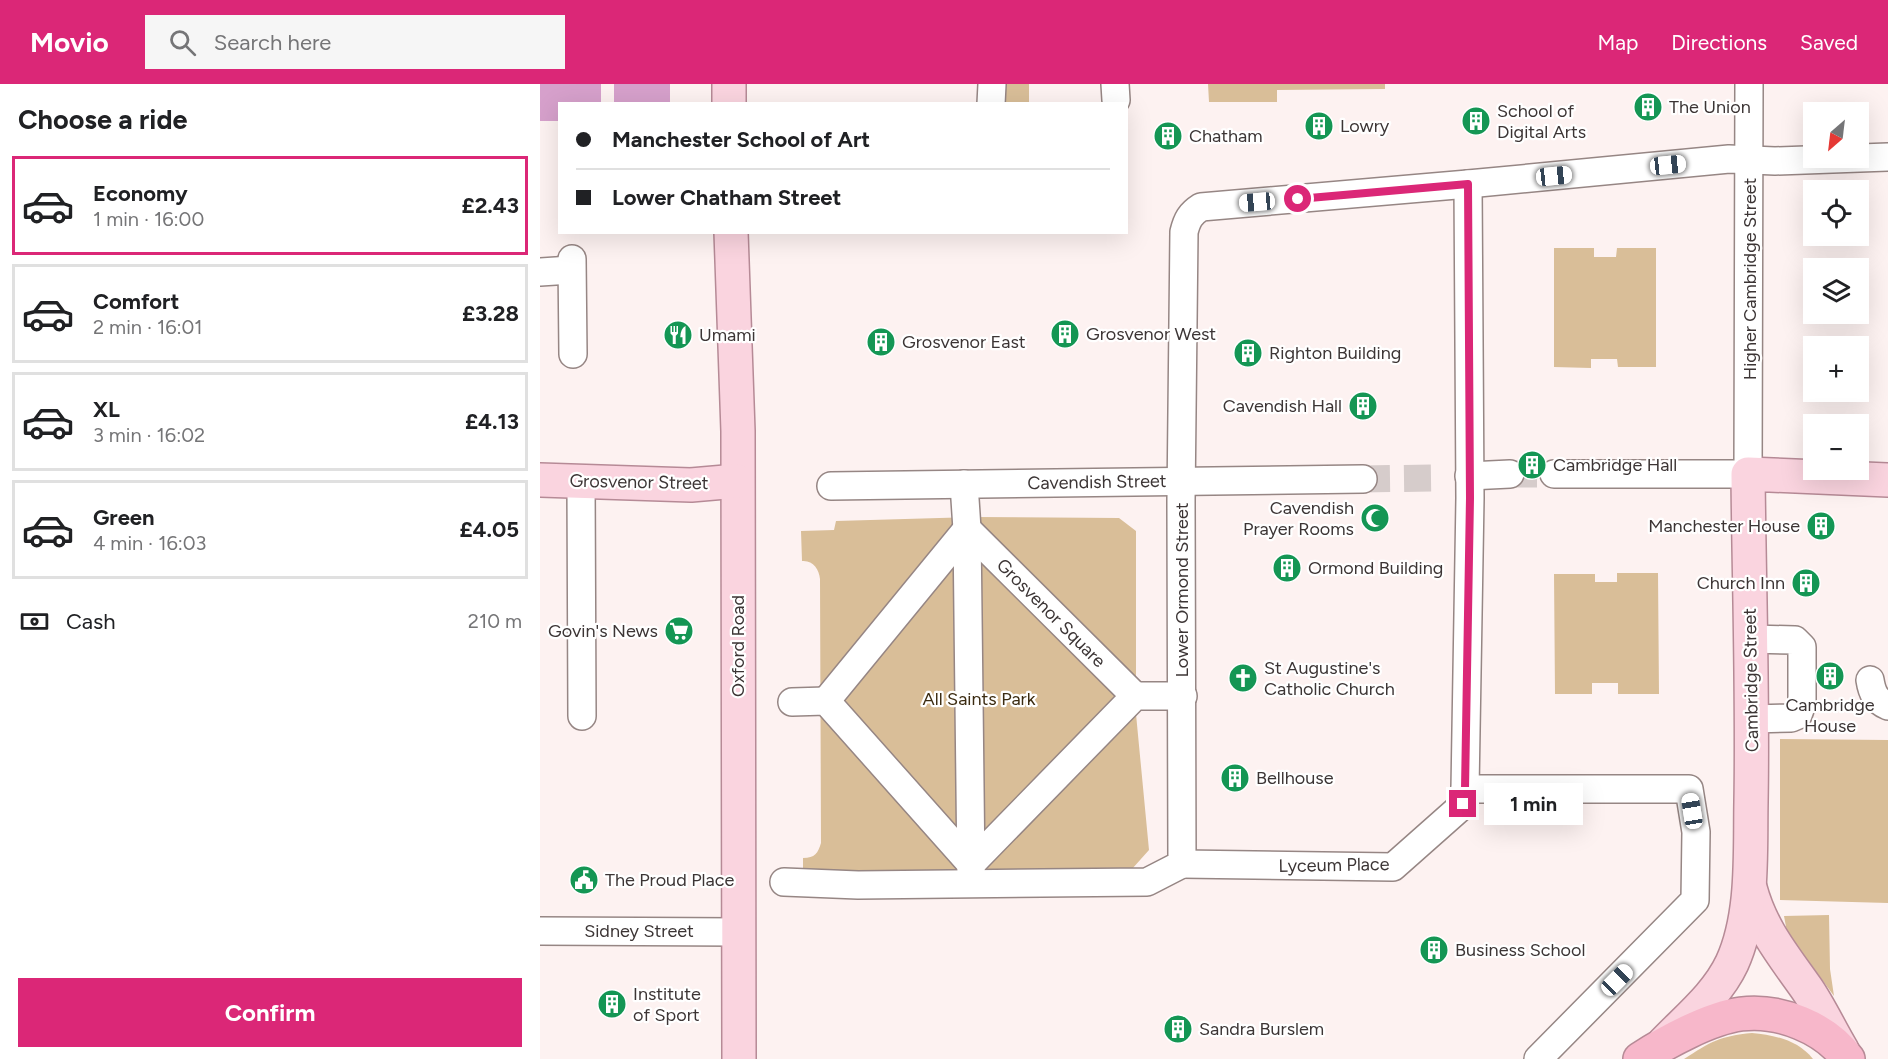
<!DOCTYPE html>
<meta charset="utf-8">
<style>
:root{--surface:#fff;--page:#f6f6f6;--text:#202124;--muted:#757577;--line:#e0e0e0;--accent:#db2777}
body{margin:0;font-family:Figtree,sans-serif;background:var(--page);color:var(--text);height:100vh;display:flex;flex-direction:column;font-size:22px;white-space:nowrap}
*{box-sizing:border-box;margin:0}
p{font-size:20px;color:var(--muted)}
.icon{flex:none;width:33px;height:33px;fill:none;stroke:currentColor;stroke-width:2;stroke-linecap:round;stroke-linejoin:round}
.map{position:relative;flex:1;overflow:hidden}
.panel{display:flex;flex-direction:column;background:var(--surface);width:540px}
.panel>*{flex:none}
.guide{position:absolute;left:18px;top:18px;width:570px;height:132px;border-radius:0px;box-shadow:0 6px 24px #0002;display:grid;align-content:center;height:132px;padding:0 18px;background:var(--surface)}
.needle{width:39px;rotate:208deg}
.fabs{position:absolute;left:1263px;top:18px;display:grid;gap:12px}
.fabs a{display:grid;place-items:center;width:66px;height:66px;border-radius:0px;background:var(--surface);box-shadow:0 6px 24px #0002;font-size:30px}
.end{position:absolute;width:27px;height:27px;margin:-14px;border:8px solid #db2777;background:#fff;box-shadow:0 0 0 3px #fff}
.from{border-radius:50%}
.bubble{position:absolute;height:42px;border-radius:0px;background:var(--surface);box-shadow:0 6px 24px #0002;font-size:20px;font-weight:700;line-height:42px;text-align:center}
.car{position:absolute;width:18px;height:36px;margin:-18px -9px;border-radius:8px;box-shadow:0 0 4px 2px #0007;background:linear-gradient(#fff 24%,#345 0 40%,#fff 0 76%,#345 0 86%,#fff 0)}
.guide b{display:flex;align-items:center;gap:21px;height:57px;font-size:22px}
.guide b+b{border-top:2px solid var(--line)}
.guide i{width:15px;height:15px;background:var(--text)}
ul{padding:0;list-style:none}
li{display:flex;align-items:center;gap:18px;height:99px;margin:0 12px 9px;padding:0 6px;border:3px solid var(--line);border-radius:0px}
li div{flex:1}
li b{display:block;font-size:22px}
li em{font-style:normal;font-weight:700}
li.current{border-color:var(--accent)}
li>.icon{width:54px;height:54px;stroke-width:1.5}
h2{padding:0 18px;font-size:27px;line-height:72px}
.pay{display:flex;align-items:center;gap:15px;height:66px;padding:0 18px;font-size:22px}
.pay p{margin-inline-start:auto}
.button{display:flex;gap:12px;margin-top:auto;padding:12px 18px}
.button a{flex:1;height:69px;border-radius:0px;background:var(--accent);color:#fff;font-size:24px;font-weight:700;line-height:69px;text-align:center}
header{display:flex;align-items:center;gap:36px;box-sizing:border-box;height:84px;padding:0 30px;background:var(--accent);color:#fff}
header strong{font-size:28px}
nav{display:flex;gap:33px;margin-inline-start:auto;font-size:21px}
.search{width:420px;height:54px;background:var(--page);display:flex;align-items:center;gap:15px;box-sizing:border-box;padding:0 21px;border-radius:0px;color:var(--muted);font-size:22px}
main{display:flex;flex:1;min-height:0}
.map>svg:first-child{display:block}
</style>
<header>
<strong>Movio</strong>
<div class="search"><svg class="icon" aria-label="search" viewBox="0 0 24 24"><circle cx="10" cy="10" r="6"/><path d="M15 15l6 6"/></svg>Search here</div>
<nav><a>Map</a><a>Directions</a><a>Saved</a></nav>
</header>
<main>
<section class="panel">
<h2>Choose a ride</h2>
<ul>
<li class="current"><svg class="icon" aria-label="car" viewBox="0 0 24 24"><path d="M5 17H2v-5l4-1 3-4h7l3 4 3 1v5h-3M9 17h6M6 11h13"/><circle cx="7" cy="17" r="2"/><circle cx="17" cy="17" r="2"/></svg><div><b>Economy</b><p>1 min · 16:00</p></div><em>£2.43</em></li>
<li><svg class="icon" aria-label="car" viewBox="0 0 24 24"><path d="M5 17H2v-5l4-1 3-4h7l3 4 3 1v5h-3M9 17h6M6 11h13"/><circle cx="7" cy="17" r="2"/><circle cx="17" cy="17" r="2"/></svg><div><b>Comfort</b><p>2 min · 16:01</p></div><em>£3.28</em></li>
<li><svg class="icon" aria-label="car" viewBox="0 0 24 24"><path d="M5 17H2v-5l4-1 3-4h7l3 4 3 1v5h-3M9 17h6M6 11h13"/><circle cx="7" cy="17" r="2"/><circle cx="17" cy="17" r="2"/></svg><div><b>XL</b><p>3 min · 16:02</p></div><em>£4.13</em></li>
<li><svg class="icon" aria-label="car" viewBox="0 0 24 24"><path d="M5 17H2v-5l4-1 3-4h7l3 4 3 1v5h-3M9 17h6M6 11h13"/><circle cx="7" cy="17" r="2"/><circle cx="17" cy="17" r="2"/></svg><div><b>Green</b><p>4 min · 16:03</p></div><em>£4.05</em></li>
</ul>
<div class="pay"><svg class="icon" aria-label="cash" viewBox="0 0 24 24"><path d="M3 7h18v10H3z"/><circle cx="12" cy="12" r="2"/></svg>Cash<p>210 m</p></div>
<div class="button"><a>Confirm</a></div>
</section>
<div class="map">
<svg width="1348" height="975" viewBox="0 0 1348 975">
<rect width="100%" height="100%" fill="#fdf2f1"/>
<g fill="#d9be98">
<path d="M460 0H489V19L459 20Z"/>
<path d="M668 0H845V5L737 6V18H669Z"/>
<path d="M1014 164H1054V173H1076L1077 164H1116V283H1078L1077 275H1051V284L1014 283Z"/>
<path d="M434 433 579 434 596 447V630L609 766 592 785 263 788V774C275 774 278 769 281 759L280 495C279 485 273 476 262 477L261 447 294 446 296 437Z"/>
<path d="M1077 489H1118L1119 610H1078V599H1052V610H1015L1014 490H1055V498H1077Z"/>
<path d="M1240 655 1348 656V819L1240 816Z"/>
<path d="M1289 831 1290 885 1294 912 1247 848 1244 832Z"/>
<path d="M1212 949C1234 951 1258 956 1273 975H1144C1170 958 1180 952 1212 949Z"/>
</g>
<g fill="#d6a0cb">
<path d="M0 0H61V19L20 20 19 37H0Z"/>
<rect x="74" y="0" width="56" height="19"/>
</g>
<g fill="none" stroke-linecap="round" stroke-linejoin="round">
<g stroke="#d6cccb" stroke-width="27" stroke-dasharray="27 14" stroke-linecap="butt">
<path d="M970 390H1014"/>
<path d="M823 395 893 394"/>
</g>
<g stroke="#968684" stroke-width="30">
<g id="minor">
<path d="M575 0 576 16"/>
<path d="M451 20 452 0"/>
<path d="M32 175 33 270"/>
<path d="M0 188 31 186"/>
<path d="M1014 390H1208L1209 0"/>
<path d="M929 392 970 390"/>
<path d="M41 397 42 632"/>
<path d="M424 400 427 445 431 789"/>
<path d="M291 402 823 395"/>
<path d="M1210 555 1255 556 1262 563V620L1258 631 1251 634 1212 635"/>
<path d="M1330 596C1332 609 1336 617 1348 622"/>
<path d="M286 617 427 445 595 612"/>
<path d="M252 618 286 617 431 780 595 612H643"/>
<path d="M925 705H1149L1156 748 1155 816 998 975"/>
<path d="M642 780 853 783 923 721 925 705 930 414 928 100"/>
<path d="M244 798 318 801 607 798 642 780 641 417 644 148C647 136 650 130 661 123L928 100 1189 75 1235 77 1348 73"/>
<path d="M0 847 199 848"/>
</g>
</g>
<g stroke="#b68a96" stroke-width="36">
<g id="major">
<path d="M189 0V20"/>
<path d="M191 148 198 347 199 975"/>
<path d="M0 396 151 401 197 397"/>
<path d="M1210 804C1221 845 1243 871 1267 905 1280 924 1290 946 1302 966"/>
<path d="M1124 959C1148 934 1177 911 1192 879 1214 831 1210 769 1211 718 1213 609 1209 499 1208 390L1348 396"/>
</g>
</g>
<g stroke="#b68a96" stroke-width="36">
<path id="highway" d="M1100 975C1126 958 1170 934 1201 930 1239 925 1286 944 1308 975"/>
</g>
<use href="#minor" stroke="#fff" stroke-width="27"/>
<use href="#major" stroke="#fad4df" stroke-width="33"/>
<use href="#highway" stroke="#f7b7ca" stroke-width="33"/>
</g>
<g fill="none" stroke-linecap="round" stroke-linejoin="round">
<path stroke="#db2777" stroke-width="8" d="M758 115 928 100 930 414 925 705 923 720"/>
</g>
<defs>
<g id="building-disc" transform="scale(1.5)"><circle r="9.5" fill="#149654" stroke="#fff"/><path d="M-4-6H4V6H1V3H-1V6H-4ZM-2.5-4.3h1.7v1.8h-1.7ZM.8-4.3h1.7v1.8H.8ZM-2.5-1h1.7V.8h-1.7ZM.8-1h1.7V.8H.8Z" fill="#fff"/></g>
<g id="restaurant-disc" transform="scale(1.5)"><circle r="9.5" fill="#149654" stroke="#fff"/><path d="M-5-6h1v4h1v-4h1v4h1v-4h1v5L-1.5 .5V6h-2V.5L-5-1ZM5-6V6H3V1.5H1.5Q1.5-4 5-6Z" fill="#fff"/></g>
<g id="mosque-disc" transform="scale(1.5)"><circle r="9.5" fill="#149654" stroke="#fff"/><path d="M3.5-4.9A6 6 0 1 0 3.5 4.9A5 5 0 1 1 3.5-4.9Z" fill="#fff"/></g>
<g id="supermarket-disc" transform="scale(1.5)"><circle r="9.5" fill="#149654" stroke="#fff"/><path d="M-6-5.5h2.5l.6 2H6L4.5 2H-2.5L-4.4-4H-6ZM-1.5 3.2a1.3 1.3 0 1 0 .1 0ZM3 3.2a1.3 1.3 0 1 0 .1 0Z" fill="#fff"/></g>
<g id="church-disc" transform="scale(1.5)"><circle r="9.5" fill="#149654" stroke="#fff"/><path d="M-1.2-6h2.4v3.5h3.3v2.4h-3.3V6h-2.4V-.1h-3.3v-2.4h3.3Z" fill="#fff"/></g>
<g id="civic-disc" transform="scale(1.5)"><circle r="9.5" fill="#149654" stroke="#fff"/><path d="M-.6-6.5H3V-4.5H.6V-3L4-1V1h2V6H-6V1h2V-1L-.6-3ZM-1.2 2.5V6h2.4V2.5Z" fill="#fff"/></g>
</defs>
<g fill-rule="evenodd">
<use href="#building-disc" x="1108" y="23"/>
<use href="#building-disc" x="936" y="37"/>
<use href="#building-disc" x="779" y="42"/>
<use href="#building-disc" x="628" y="52"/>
<use href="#building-disc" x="525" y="250"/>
<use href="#restaurant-disc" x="138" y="251"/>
<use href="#building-disc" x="341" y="258"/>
<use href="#building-disc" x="708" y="269"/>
<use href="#building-disc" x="823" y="322"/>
<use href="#building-disc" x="992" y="381"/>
<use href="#mosque-disc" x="835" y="434"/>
<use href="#building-disc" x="1281" y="442"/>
<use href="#building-disc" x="747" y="484"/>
<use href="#building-disc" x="1266" y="499"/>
<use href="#supermarket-disc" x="139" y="547"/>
<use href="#building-disc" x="1290" y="592"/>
<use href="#church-disc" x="703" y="594"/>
<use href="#building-disc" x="695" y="694"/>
<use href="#civic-disc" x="44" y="796"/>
<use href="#building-disc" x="894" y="866"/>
<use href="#building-disc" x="72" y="920"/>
<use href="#building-disc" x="638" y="945"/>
</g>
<g text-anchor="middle" stroke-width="4.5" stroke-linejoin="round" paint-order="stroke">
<g font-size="18" fill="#3c3535" stroke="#fff" text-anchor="start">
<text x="1129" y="29">The Union</text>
<text x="957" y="33">School of<tspan x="957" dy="21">Digital Arts</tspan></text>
<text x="800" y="48">Lowry</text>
<text x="649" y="58">Chatham</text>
<text x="546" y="256">Grosvenor West</text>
<text x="159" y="257">Umami</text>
<text x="362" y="264">Grosvenor East</text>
<text x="729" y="275">Righton Building</text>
<text x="802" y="328" text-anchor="end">Cavendish Hall</text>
<text x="1013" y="387">Cambridge Hall</text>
<text x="814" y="430" text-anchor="end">Cavendish<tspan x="814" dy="21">Prayer Rooms</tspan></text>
<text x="1260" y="448" text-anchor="end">Manchester House</text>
<text x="768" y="490">Ormond Building</text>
<text x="1245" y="505" text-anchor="end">Church Inn</text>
<text x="118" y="553" text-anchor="end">Govin's News</text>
<text x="724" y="590">St Augustine's<tspan x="724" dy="21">Catholic Church</tspan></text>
<text x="1290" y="627" text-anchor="middle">Cambridge<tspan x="1290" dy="21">House</tspan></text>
<text x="716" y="700">Bellhouse</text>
<text x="65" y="802">The Proud Place</text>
<text x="915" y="872">Business School</text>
<text x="93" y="916">Institute<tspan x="93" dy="21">of Sport</tspan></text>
<text x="659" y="951">Sandra Burslem</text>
</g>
<g font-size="18" fill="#3c3535" stroke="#fff">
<text transform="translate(1210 195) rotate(-90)" y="6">Higher Cambridge Street</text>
<text transform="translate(99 398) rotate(1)" y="6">Grosvenor Street</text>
<text transform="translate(557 398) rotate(-1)" y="6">Cavendish Street</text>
<text transform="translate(642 506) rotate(-90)" y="6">Lower Ormond Street</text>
<text transform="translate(511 529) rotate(45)" y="6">Grosvenor Square</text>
<text transform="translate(198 562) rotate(-90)" y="6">Oxford Road</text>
<text transform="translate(1211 596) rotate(-91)" y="6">Cambridge Street</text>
<text transform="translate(794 781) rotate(-1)" y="6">Lyceum Place</text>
<text x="99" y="853">Sidney Street</text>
</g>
<g font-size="18" fill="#3b2b11" stroke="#fff">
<text x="439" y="621">All Saints Park</text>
</g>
</g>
</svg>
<div class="fabs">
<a><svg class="needle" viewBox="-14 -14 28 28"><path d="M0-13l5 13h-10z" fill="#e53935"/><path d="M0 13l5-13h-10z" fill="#757577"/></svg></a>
<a><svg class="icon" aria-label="locate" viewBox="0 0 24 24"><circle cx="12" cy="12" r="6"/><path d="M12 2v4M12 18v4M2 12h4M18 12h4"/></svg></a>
<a><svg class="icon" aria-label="layers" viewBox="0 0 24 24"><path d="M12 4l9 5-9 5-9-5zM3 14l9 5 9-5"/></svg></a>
<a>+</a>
<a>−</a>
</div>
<i class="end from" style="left:758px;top:115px"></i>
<i class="end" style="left:923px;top:720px"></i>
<div class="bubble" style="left:944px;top:699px;width:99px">1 min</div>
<i class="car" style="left:1128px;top:81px;rotate:84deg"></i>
<i class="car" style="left:1014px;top:92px;rotate:84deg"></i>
<i class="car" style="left:717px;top:118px;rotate:265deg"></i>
<i class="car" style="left:1152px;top:727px;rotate:351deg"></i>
<i class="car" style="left:1077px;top:896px;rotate:45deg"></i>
<div class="guide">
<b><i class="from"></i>Manchester School of Art</b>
<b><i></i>Lower Chatham Street</b>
</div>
</div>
</main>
